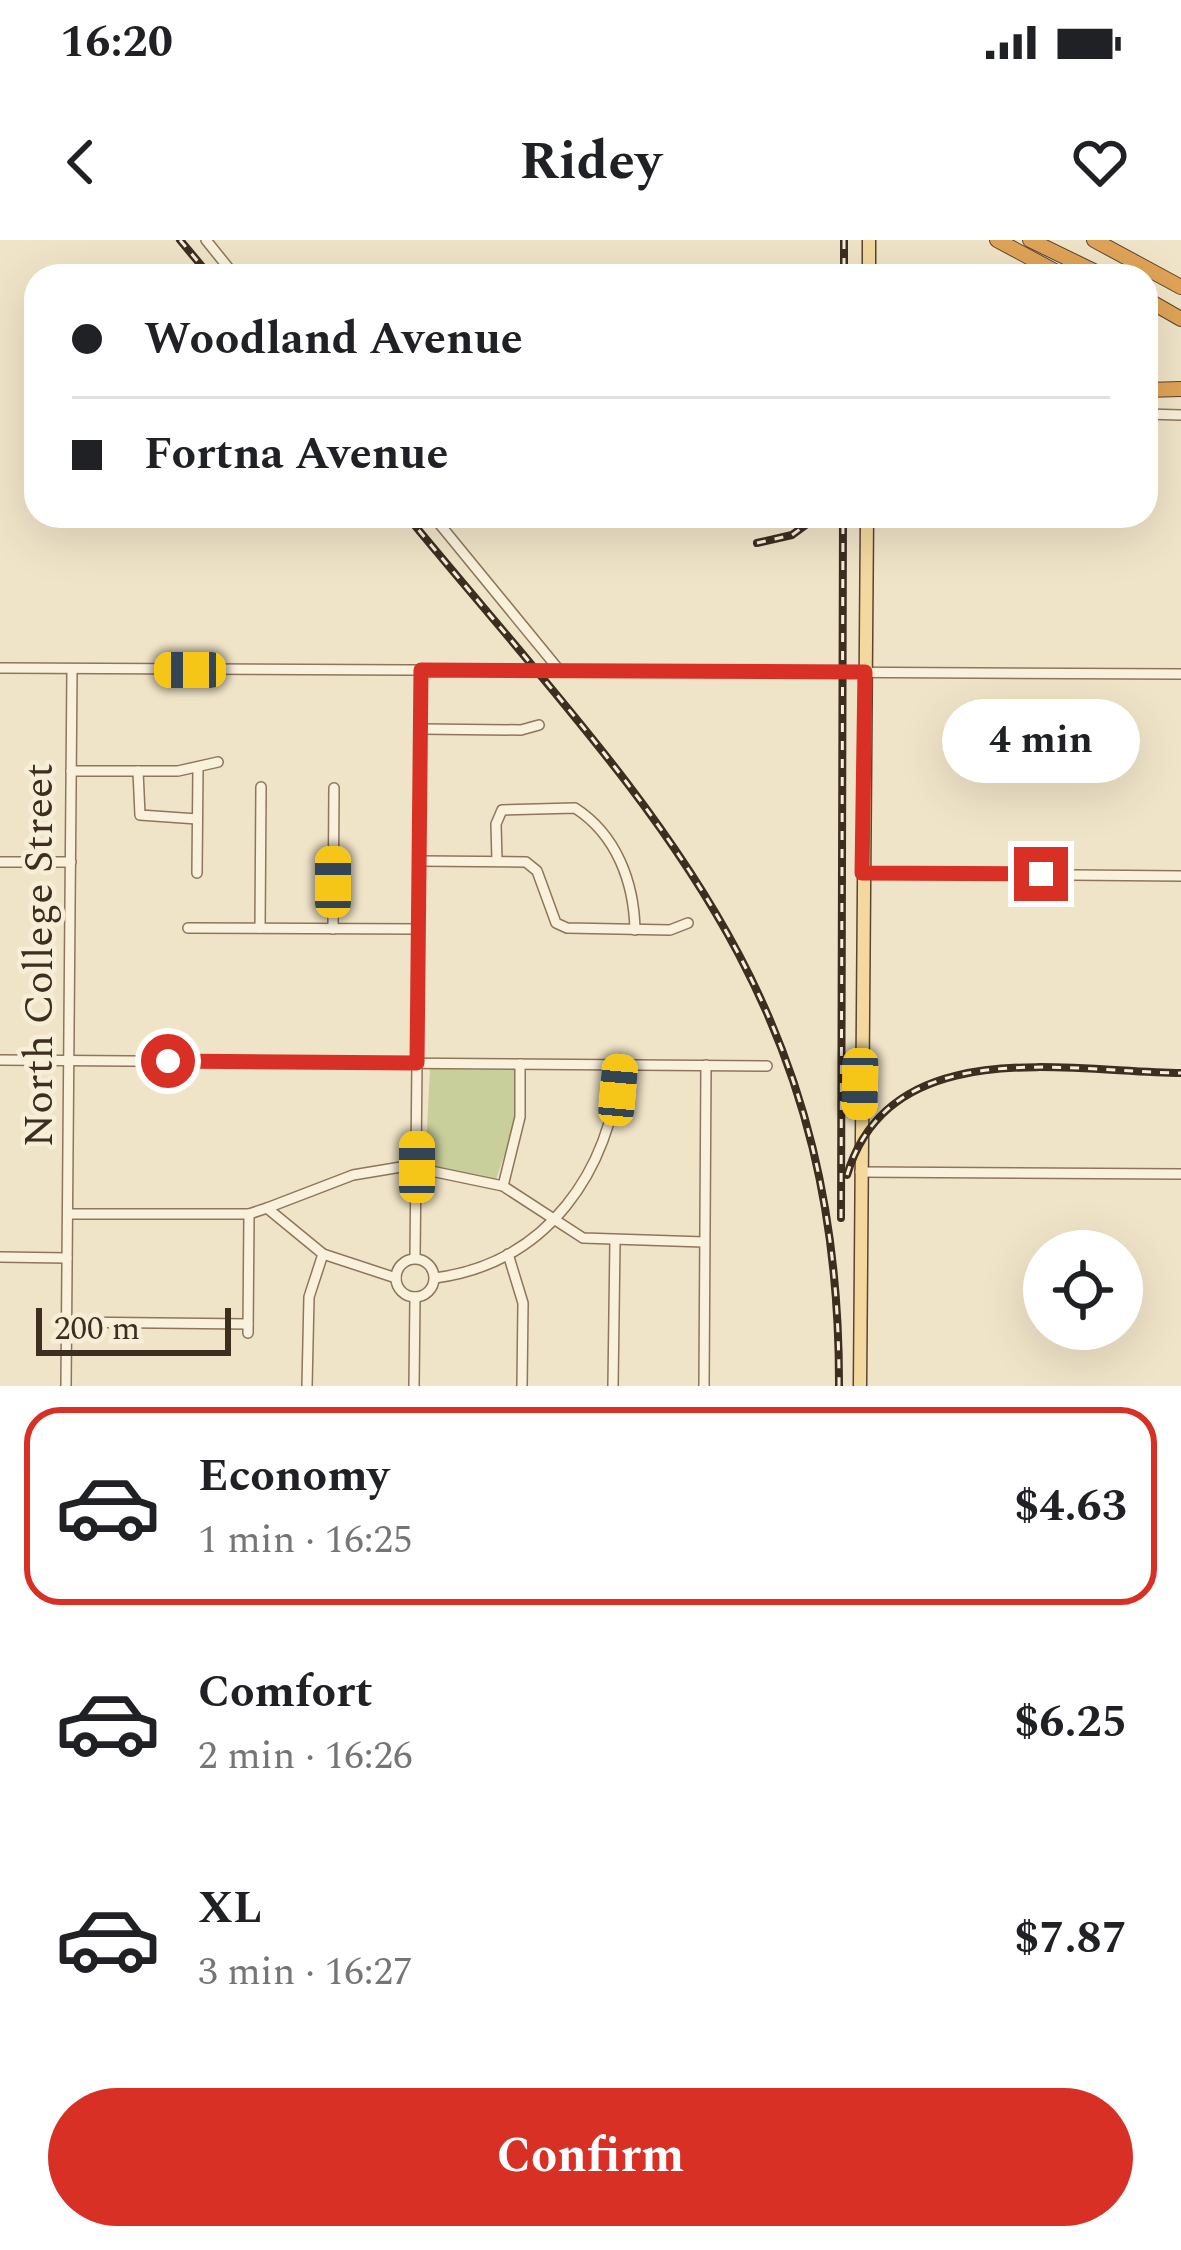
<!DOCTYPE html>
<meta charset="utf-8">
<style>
:root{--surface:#fff;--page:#f2f2f2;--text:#202124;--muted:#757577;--line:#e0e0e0;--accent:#d93025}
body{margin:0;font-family:Spectral,serif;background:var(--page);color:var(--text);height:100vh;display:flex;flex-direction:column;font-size:45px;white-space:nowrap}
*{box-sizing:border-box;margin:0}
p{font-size:39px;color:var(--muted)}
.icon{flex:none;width:66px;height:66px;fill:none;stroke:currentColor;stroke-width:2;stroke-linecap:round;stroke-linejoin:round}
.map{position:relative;height:1146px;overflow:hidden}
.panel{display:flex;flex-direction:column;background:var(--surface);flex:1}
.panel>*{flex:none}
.banner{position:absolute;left:24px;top:24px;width:1134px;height:264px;border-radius:36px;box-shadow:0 12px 48px #0002;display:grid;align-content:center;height:264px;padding:0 48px;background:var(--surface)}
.controls{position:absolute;left:1023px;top:990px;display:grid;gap:24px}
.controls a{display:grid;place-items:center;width:120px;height:120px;border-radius:50%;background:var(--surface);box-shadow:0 12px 48px #0002;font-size:60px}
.scale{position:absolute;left:36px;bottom:30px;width:195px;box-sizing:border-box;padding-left:12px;border:6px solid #3d2e20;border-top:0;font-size:33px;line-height:42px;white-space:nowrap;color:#3d2e20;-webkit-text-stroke:9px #f7eed8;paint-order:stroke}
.end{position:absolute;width:54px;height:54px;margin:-27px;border:15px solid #d93025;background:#fff;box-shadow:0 0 0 6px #fff}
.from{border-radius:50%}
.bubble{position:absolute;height:84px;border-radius:42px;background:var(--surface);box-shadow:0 12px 48px #0002;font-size:39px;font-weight:700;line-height:84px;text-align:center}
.car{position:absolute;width:36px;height:72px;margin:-36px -18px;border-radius:15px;box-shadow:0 0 9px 3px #0007;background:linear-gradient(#f5c518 24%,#345 0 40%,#f5c518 0 76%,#345 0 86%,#f5c518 0)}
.banner b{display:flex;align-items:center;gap:42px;height:114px;font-size:45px}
.banner b+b{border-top:3px solid var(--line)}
.banner i{width:30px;height:30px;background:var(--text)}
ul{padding:21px 0 0;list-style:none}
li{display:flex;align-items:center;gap:36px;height:198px;margin:0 24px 18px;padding:0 24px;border:6px solid transparent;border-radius:36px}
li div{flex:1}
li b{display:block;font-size:45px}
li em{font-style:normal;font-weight:700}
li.selected{border-color:var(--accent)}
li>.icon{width:108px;height:108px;stroke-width:1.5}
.action{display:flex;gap:24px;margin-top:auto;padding:24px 48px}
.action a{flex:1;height:138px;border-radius:72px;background:var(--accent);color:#fff;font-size:48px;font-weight:700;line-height:138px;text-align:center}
.status{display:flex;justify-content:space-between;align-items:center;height:84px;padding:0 60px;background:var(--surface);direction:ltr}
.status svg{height:33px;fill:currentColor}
header{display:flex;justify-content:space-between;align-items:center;height:156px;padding:0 48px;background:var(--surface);font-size:54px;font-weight:700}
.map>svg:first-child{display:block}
</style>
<div class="status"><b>16:20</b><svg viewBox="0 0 49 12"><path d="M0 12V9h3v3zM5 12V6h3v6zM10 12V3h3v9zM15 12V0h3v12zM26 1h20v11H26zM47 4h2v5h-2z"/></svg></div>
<header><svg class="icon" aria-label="back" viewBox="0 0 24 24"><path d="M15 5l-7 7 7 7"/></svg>Ridey<svg class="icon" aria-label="heart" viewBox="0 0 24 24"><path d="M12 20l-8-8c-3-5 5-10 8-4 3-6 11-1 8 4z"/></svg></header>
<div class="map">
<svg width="1181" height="1146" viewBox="0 0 1181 1146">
<rect width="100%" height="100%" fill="#f0e4c8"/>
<path fill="#c9cf9b" d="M430 829 516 830V880L496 940 425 926Z"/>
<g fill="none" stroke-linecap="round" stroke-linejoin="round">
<g stroke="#8d765c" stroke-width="12">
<g id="minor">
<path d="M206 0 235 36"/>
<path d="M1146 174 1181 175"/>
<path d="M433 276 560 431"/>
<path d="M0 428 1181 434"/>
<path d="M420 489 521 490 539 485"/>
<path d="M71 531H178L218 522"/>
<path d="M138 531 140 575 197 579"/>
<path d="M419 621 526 622 537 631 556 683 567 688 670 690 688 683"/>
<path d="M497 621 496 584 502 570 575 568C617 595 634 643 635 690"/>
<path d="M0 622H71"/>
<path d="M197 633 198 528"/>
<path d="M862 633 1181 636"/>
<path d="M188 688 419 689"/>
<path d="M260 688 261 547"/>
<path d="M333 689 334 548"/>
<path d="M0 820 767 826"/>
<path d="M860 932 1181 934"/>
<path d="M503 946 520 877V824"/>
<path d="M267 968 353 935 407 926 503 946 583 998 704 1002"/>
<path d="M68 974H249L267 968 323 1014 396 1038"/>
<path d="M508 1014 523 1063 522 1146"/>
<path d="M0 1017 67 1018"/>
<path d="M415 1018 421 430"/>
<circle cx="415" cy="1038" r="19"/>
<path d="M435 1038C548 1023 610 931 620 825"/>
<path d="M67 1082 248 1084"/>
<path d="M248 1093 249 974"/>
<path d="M66 1146 72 429"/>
<path d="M307 1146 309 1057 323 1014"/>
<path d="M414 1146 415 1057"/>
<path d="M613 1146 615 1001"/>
<path d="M704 1146 706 825"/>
</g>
</g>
<g stroke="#5b4430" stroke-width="15">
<g id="major">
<path d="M869 36V0"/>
<path d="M860 1146 867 276"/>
</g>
</g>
<g stroke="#5b4430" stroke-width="16">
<g id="highway">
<path d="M997 0 1064 36"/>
<path d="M1030 0 1104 36"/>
<path d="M1094 0 1181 47"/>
<path d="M1146 59 1181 79"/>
<path d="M1146 150 1181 149"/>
</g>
</g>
<use href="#minor" stroke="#faf1dc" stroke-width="9"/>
<use href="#major" stroke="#f3d9a0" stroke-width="12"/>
<use href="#highway" stroke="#e0a458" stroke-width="14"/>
<g stroke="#3d2e20" stroke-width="8">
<g id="rail">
<path d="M180 0 210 36"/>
<path d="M844 0V36"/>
<path d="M407 276C646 566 840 743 839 1146"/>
<path d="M757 303 792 295 818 276"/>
<path d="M847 935C890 792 1067 832 1181 833"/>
<path d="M841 978 843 276"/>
</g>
</g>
<use href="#rail" stroke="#f7eed8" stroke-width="3" stroke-dasharray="9" stroke-linecap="butt"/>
</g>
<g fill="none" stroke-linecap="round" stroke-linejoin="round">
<path stroke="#d93025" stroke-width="15" d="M168 821 417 823 421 430 865 432 862 633 1041 634"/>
</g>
<g text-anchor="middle" stroke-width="9" stroke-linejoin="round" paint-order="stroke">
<g font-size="42" fill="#3d2e20" stroke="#f7eed8">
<text transform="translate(37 715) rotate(-90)" y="15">North College Street</text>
</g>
</g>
</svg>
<div class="controls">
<a><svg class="icon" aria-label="locate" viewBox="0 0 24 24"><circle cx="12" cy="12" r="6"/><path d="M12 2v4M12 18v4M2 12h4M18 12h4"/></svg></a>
</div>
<div class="scale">200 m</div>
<i class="end from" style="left:168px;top:821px"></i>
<i class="end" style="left:1041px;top:634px"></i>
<div class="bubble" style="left:942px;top:459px;width:198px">4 min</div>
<i class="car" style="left:190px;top:430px;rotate:270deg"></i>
<i class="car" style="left:333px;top:642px;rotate:0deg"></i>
<i class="car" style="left:860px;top:844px;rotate:181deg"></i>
<i class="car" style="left:618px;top:850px;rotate:5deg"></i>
<i class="car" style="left:417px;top:927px;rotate:0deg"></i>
<div class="banner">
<b><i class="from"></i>Woodland Avenue</b>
<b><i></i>Fortna Avenue</b>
</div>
</div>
<section class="panel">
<ul>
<li class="selected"><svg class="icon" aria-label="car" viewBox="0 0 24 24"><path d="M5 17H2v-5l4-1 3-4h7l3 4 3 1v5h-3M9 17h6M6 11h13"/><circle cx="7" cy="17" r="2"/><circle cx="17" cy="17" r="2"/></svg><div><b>Economy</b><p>1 min · 16:25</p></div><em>$4.63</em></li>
<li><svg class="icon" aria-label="car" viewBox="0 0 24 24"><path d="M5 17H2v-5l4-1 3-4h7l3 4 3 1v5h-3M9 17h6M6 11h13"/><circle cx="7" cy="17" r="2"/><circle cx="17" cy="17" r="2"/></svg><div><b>Comfort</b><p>2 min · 16:26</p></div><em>$6.25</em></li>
<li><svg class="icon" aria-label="car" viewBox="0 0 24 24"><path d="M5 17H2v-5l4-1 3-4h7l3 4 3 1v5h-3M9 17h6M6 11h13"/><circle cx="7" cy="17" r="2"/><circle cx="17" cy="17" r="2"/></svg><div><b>XL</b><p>3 min · 16:27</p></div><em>$7.87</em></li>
</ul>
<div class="action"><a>Confirm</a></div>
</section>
